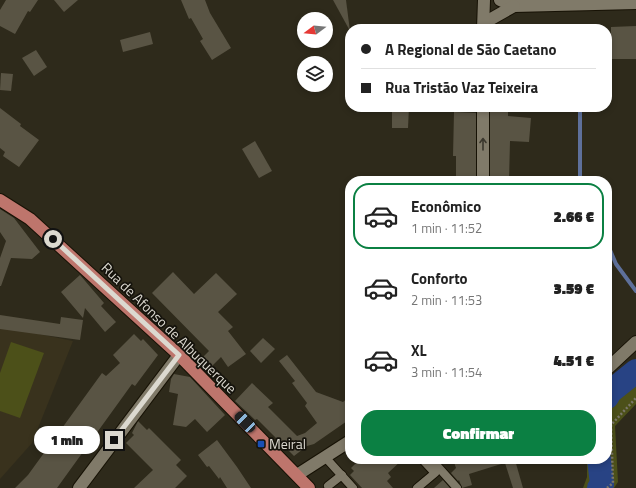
<!DOCTYPE html>
<html lang="pt">
<meta charset="utf-8">
<style>
:root{--surface:#fff;--page:#f2f2f2;--text:#222;--muted:#767676;--line:#e0e0e0;--accent:#0b8043}
body{margin:0;font-family:"Titillium Web",sans-serif;background:var(--page);color:var(--text);height:100vh;display:flex;flex-direction:column;font-size:15px;white-space:nowrap}
*{box-sizing:border-box;margin:0}
p{font-size:13px;color:var(--muted)}
.icon{flex:none;width:22px;height:22px;fill:none;stroke:currentColor;stroke-width:2;stroke-linecap:round;stroke-linejoin:round}
.map{position:relative;flex:1;overflow:hidden}
.sheet{position:absolute;left:345px;top:176px;width:267px;height:288px;display:flex;flex-direction:column;background:var(--surface);border-radius:16px;box-shadow:0 2px 6px #0003}
.sheet>*{flex:none}
.banner{position:absolute;left:345px;top:24px;width:267px;height:88px;border-radius:16px;box-shadow:0 2px 6px #0003;display:grid;align-content:center;height:88px;padding:0 16px;background:var(--surface)}
.needle{width:26px;rotate:254deg}
.buttons{position:absolute;left:297px;top:12px;display:grid;gap:8px}
.buttons a{display:grid;place-items:center;width:36px;height:36px;border-radius:50%;background:var(--surface);box-shadow:0 2px 6px #0003;font-size:20px}
.end{position:absolute;width:18px;height:18px;margin:-9px;border:5px solid #dcd9d0;background:#111;box-shadow:0 0 0 2px #111}
.from{border-radius:50%}
.bubble{position:absolute;height:28px;border-radius:14px;background:var(--surface);box-shadow:0 2px 6px #0003;font-size:13px;font-weight:800;line-height:28px;text-align:center}
.car{position:absolute;width:12px;height:24px;margin:-12px -6px;border-radius:5px;box-shadow:0 0 3px 1px #0007;background:linear-gradient(#222 24%,#8ab4d8 0 40%,#222 0 76%,#8ab4d8 0 86%,#222 0)}
.banner b{display:flex;align-items:center;gap:14px;height:38px;font-size:15px}
.banner b+b{border-top:1px solid var(--line)}
.banner i{width:10px;height:10px;background:var(--text)}
ul{padding:7px 0 0;list-style:none}
li{display:flex;align-items:center;gap:12px;height:66px;margin:0 8px 6px;padding:0 8px;border:2px solid transparent;border-radius:16px}
li div{flex:1}
li b{display:block;font-size:15px}
li em{font-style:normal;font-weight:800}
li.on{border-color:var(--accent)}
li>.icon{width:36px;height:36px;stroke-width:1.5}
.button{display:flex;gap:8px;margin-top:auto;padding:8px 16px}
.button a{flex:1;height:46px;border-radius:16px;background:var(--accent);color:#fff;font-size:16px;font-weight:800;line-height:46px;text-align:center}
.map>svg:first-child{display:block}
</style>
<div class="map">
<svg width="636" height="488" viewBox="0 0 636 488">
<rect width="100%" height="100%" fill="#2e2a1b"/>
<path fill="#39321d" d="M0 326 73 341 32 443 0 479Z"/>
<g fill="#4c5019">
<path d="M11 342 44 353 20 418 0 411V373Z"/>
<path d="M636 359V404L615 426 618 482 614 488H583L587 477V459H607V383C619 377 626 367 636 359Z"/>
</g>
<g fill="none" stroke-linecap="round" stroke-linejoin="round">
<g stroke="#5e709b" stroke-width="4">
<path d="M580 107V181"/>
<path d="M607 243 616 264 636 291"/>
</g>
<g stroke="#284384" stroke-width="24">
<path d="M607 397 610 392 636 371"/>
<path d="M599 488 602 484 599 459"/>
</g>
</g>
<g fill="#595444">
<path d="M6 0H38L30 12 28 11 15 34 0 26V10Z"/>
<path d="M54 0H78L64 12Z"/>
<path d="M181 0H205L210 13 231 48 212 60 200 41 203 39 191 18 189 19Z"/>
<path d="M333 0H346L350 31Z"/>
<path d="M636 26V59H611V27Z"/>
<path d="M150 32 153 44 123 52 120 40Z"/>
<path d="M36 50 47 67 34 76 22 58Z"/>
<path d="M1 73 13 74 11 91 0 90Z"/>
<path d="M392 107H409L408 128H392Z"/>
<path d="M490 107H508V116L531 118 529 142 510 141 509 181H490Z"/>
<path d="M0 108 21 124 20 126 39 140 19 167 3 156 5 152 0 148Z"/>
<path d="M454 112 476 113V181H456V156H453Z"/>
<path d="M255 141 272 171 259 178 242 149Z"/>
<path d="M0 209 14 218 40 252 32 259 11 258 1 286H0V258L6 241 0 232Z"/>
<path d="M173 272 194 294 216 273 237 294 218 312 233 327 228 331 246 354 228 367 221 357 206 372 197 363 209 351 152 293Z"/>
<path d="M80 275 104 303 101 306 116 322 105 332 85 308 83 318 61 292Z"/>
<path d="M0 315 60 324 61 317 83 320 80 340 0 329Z"/>
<path d="M134 334 141 341 143 339 158 355 135 386 132 384 57 488H15L28 475 102 373 106 376 120 363 113 355Z"/>
<path d="M263 338 275 349 261 363 250 351Z"/>
<path d="M287 355 316 392 343 402 350 396V419L314 444 307 446 294 456 257 419 255 420 235 401 252 383 273 403 268 407 297 436 305 433 317 423 305 406 307 403 292 383 295 381 279 361Z"/>
<path d="M174 374 190 377 225 415 207 432 195 419 186 427 173 425 178 394 169 392 171 379Z"/>
<path d="M138 421 147 430 149 428 181 460 176 465 187 476 175 488H134L153 470 126 443 134 435 132 433Z"/>
<path d="M217 440 237 467 251 488H227L220 477 219 479 209 466 207 467 198 455Z"/>
<path d="M360 459H403L388 473 391 477 387 481 393 488H362L350 475 354 471 351 468Z"/>
<path d="M453 459H466L467 463 481 459H510L511 461 469 474 472 485 462 488 459 480 458 481 451 473 456 468Z"/>
<path d="M515 460 523 488H513L505 463Z"/>
<path d="M443 480 450 488H434Z"/>
</g>
<g fill="none" stroke-linecap="round" stroke-linejoin="round">
<g stroke="#171205" stroke-width="10">
<g id="lane">
<path d="M325 457 353 488"/>
<path d="M431 459 457 488"/>
<path d="M328 486 342 475"/>
<path d="M417 488 435 473 422 459"/>
</g>
</g>
<g stroke="#171205" stroke-width="14">
<g id="street">
<path d="M500 0 514 6 636 3"/>
<path d="M484 23 514 6"/>
<path d="M483 29 484 0"/>
<path d="M483 181V107"/>
<path d="M607 369 636 342"/>
<path d="M297 475 350 441"/>
<path d="M79 488 179 355"/>
</g>
</g>
<g stroke="#171205" stroke-width="14">
<path id="primary" d="M0 200 30 219 179 355 309 488"/>
</g>
<path stroke="#7b776b" stroke-width="2.5" stroke-dasharray="2 2" stroke-linecap="butt" d="M607 488 613 483 611 425 636 398"/>
<use href="#lane" stroke="#807a69" stroke-width="8"/>
<use href="#street" stroke="#807a69" stroke-width="12"/>
<use href="#primary" stroke="#be756c" stroke-width="12"/>
</g>
<defs><path id="oneway-shaft" d="M-6 0H5M1.5-3L5.5 0L1.5 3" fill="none" stroke-width="1.6" stroke-linecap="round" stroke-linejoin="round"/></defs>
<use stroke="#3a372d" href="#oneway-shaft" transform="translate(483 144) rotate(-90)"/>
<g fill="none" stroke-linecap="round" stroke-linejoin="round">
<path stroke="#dcd9d0" stroke-width="5" d="M53 239 179 355 114 440"/>
</g>
<rect fill="#1a4fb4" stroke="#15130c" stroke-width="1.5" x="257" y="440" width="8" height="8" rx="2"/>
<g text-anchor="middle" stroke-width="3.5" stroke-linejoin="round" paint-order="stroke">
<g font-size="14" fill="#dcd9d0" stroke="#15130c">
<text transform="translate(169 328) rotate(44)" y="5">Rua de Afonso de Albuquerque</text>
</g>
<g font-size="14" fill="#dcd9d0" stroke="#15130c" text-anchor="start">
<text x="269" y="449">Meiral</text>
</g>
</g>
</svg>
<div class="buttons">
<a><svg class="needle" viewBox="-14 -14 28 28"><path d="M0-13l5 13h-10z" fill="#e53935"/><path d="M0 13l5-13h-10z" fill="#767676"/></svg></a>
<a><svg class="icon" aria-label="layers" viewBox="0 0 24 24"><path d="M12 4l9 5-9 5-9-5zM3 14l9 5 9-5"/></svg></a>
</div>
<i class="end from" style="left:53px;top:239px"></i>
<i class="end" style="left:114px;top:440px"></i>
<div class="bubble" style="left:34px;top:426px;width:66px">1 min</div>
<i class="car" style="left:245px;top:422px;rotate:316deg"></i>
<div class="banner">
<b><i class="from"></i>A Regional de São Caetano</b>
<b><i></i>Rua Tristão Vaz Teixeira</b>
</div>
<section class="sheet">
<ul>
<li class="on"><svg class="icon" aria-label="car" viewBox="0 0 24 24"><path d="M5 17H2v-5l4-1 3-4h7l3 4 3 1v5h-3M9 17h6M6 11h13"/><circle cx="7" cy="17" r="2"/><circle cx="17" cy="17" r="2"/></svg><div><b>Econômico</b><p>1 min · 11:52</p></div><em>2.66 €</em></li>
<li><svg class="icon" aria-label="car" viewBox="0 0 24 24"><path d="M5 17H2v-5l4-1 3-4h7l3 4 3 1v5h-3M9 17h6M6 11h13"/><circle cx="7" cy="17" r="2"/><circle cx="17" cy="17" r="2"/></svg><div><b>Conforto</b><p>2 min · 11:53</p></div><em>3.59 €</em></li>
<li><svg class="icon" aria-label="car" viewBox="0 0 24 24"><path d="M5 17H2v-5l4-1 3-4h7l3 4 3 1v5h-3M9 17h6M6 11h13"/><circle cx="7" cy="17" r="2"/><circle cx="17" cy="17" r="2"/></svg><div><b>XL</b><p>3 min · 11:54</p></div><em>4.51 €</em></li>
</ul>
<div class="button"><a>Confirmar</a></div>
</section>
</div>
